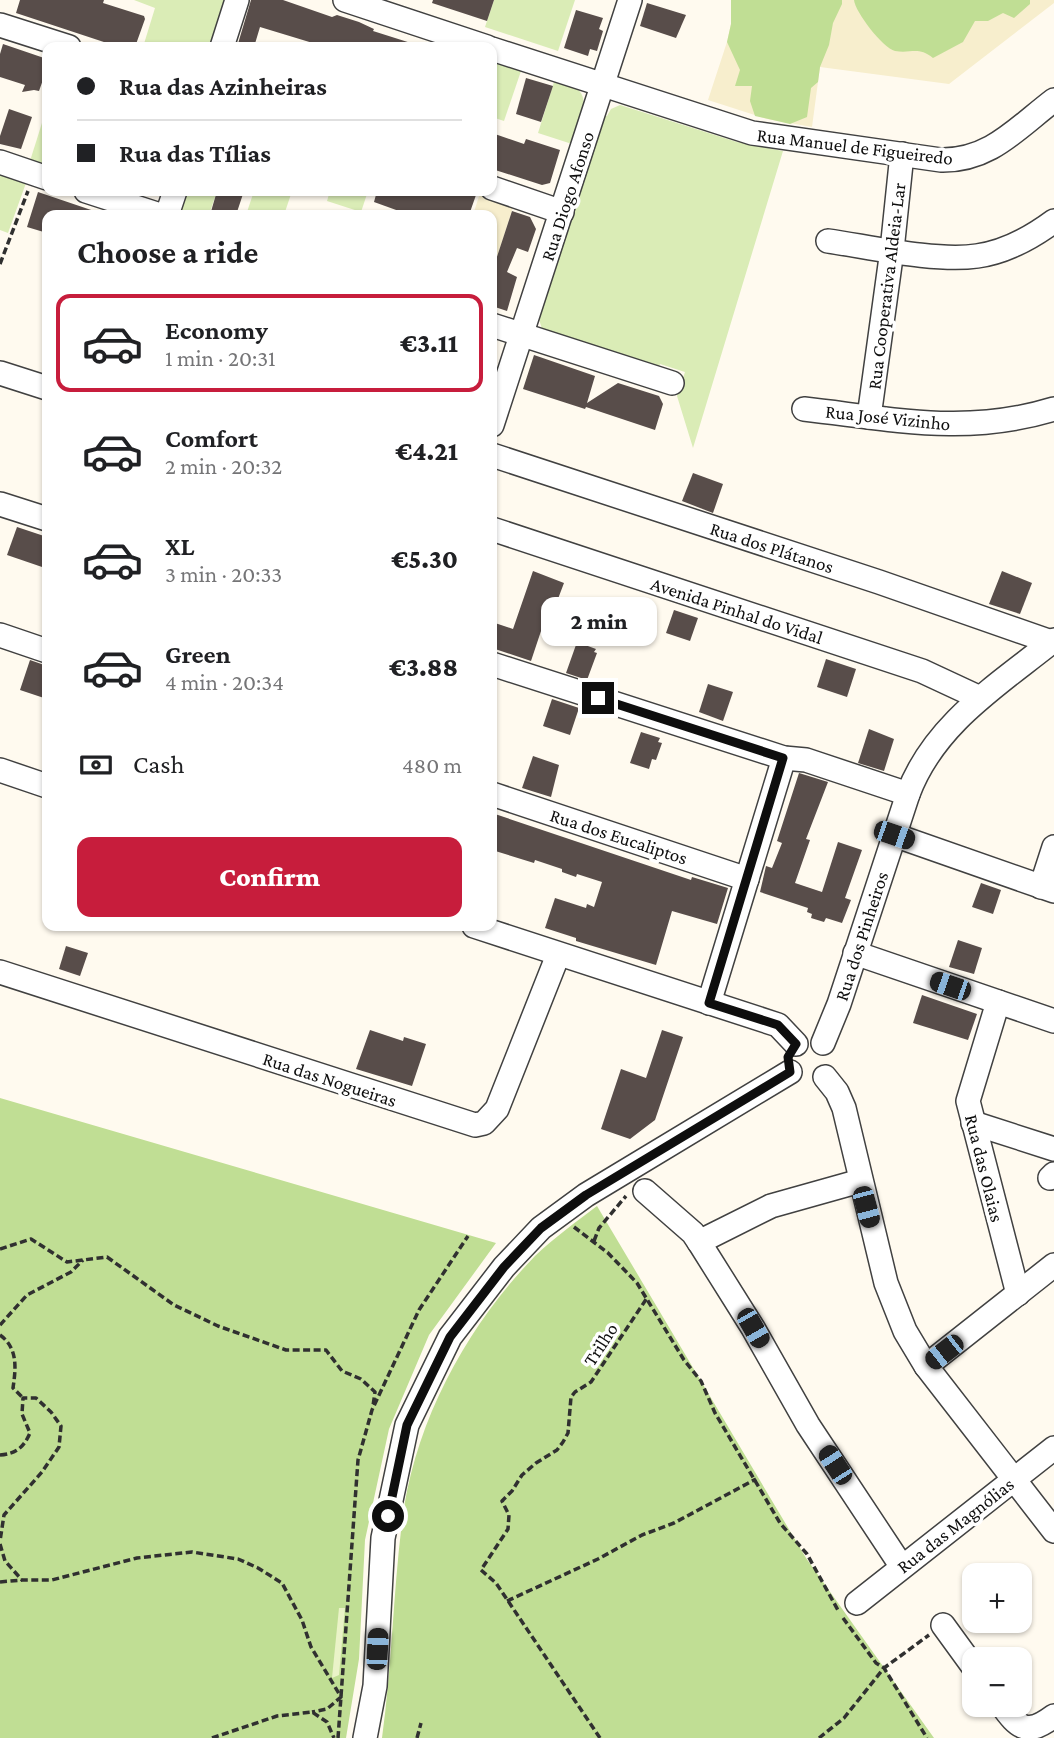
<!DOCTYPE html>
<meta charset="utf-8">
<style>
:root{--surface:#fff;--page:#f6f6f6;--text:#202124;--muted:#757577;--line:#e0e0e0;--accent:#c71d3c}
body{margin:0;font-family:"Crimson Pro",serif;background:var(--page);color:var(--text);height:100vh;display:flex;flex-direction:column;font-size:26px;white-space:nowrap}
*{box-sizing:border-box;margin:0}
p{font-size:23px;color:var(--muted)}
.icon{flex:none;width:38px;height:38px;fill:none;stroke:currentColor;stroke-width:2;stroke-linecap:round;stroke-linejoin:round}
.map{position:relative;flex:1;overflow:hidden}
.side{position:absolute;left:42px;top:210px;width:455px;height:721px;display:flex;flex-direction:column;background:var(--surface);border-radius:14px;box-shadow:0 2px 5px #0004}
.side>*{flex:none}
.banner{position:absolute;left:42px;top:42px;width:455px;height:154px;border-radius:14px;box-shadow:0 2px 5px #0004;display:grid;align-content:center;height:154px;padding:0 35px;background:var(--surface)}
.controls{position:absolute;left:962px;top:1563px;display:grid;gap:14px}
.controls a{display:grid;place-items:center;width:70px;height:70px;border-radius:14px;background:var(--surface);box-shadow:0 2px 5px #0004;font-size:35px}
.end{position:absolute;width:32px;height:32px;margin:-16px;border:9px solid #0e0e0e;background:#fff;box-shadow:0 0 0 4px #fff}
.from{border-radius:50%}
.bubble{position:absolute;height:49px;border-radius:14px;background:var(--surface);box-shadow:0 2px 5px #0004;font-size:23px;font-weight:800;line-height:49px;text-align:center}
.car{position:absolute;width:21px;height:42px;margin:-21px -10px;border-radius:9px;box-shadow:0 0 5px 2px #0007;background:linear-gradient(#222 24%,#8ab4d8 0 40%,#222 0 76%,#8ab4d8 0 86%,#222 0)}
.banner b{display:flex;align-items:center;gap:24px;height:66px;font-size:26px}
.banner b+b{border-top:2px solid var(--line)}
.banner i{width:18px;height:18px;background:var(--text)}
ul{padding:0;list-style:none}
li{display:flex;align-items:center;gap:21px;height:98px;margin:0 14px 10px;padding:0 21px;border:4px solid transparent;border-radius:14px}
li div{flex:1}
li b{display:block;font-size:26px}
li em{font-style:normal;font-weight:800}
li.on{border-color:var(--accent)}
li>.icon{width:63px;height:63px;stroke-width:1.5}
h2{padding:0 35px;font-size:32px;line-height:84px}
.pay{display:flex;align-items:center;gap:18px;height:77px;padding:0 35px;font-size:26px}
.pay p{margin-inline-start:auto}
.cta{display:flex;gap:14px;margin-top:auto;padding:14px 35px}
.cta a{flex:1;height:80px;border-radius:14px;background:var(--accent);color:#fff;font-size:28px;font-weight:800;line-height:80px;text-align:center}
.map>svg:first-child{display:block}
</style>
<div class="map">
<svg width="1054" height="1738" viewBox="0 0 1054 1738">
<rect width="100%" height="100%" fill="#fffaef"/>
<g fill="#f7eecd">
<path d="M731 0H1054V3L949 84 820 67 812 127 767 119 708 100 727 42 731 24Z"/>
<path d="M480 193 514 204 497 257 492 255V215H473Z"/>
</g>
<g fill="#daecb6">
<path d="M134 0H233L218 47H143L155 8Z"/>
<path d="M494 0H575L558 51 485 27Z"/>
<path d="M492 61 521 71 504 121 492 117Z"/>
<path d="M554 82C561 84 571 85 577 89 593 100 576 130 572 144L538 133Z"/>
<path d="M620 105 737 142 783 151 693 448 677 396 685 372 660 364 657 371 542 329 538 316 604 116H607L611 109Z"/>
<path d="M47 107V167L30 161Z"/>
<path d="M0 174 26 183 8 233 0 230Z"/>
<path d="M179 191H217L209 215H195L173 208Z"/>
<path d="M254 191H292L284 215H246Z"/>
<path d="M330 191H368L361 212 327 201Z"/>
</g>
<g fill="#c0de94">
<path d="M731 0H842V4L833 23 829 45 820 67 818 82 811 88 807 117 790 124 755 116 750 101 752 86H735L740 70 727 42 731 24Z"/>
<path d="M854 0H1030V4L1014 18 1003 13 988 21H975L963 42 933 58C918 46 911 54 895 51 883 48 855 12 854 0Z"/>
<path d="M0 1098 496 1243 429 1335 389 1429 365 1540 359 1659 346 1738H0Z"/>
<path d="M597 1206 806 1558 934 1738H382C392 1666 393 1594 402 1522 414 1423 466 1327 535 1256 554 1238 576 1222 597 1206Z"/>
</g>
<path fill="#eaf3c8" d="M339 1608H345L339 1675 332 1678Z"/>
<g fill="#584d4a">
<path d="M20 0H104L103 3 144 16 145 19 135 47H119L16 13Z"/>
<path d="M251 0H283L332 17 337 15 359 22 374 29 373 31 414 44 413 47H315L316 44 260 27 254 47H237Z"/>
<path d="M433 0H494L487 21 432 3Z"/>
<path d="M647 3 686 15 676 38 640 26Z"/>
<path d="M576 10 603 18 599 29 603 31 597 51 590 49 588 56 564 48Z"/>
<path d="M3 44 47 59V74L44 77 39 91 34 90 22 92 25 85 0 77V54Z"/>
<path d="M526 78 553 86 541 122 516 114Z"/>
<path d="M9 109 32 117 21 149 0 144V136Z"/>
<path d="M492 133 524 144 526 139 560 150 550 183 542 185 492 169Z"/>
<path d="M217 191H244L236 215H210Z"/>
<path d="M377 191H461L476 195 469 215H410L374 202Z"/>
<path d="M38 192 100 213V215H47V233L27 227Z"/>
<path d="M512 211 530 217 536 229 528 252 517 248 507 272 517 277 507 311 492 306V272Z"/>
<path d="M534 355 595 376 587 403 618 383 659 396 663 404 655 430 586 407 585 409 523 389Z"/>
<path d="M693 473 723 484 713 513 682 501Z"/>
<path d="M17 527 47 537V560L45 568 7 555Z"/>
<path d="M533 571 564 583 553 612 548 610 531 661 492 648V622L513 629Z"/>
<path d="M1002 571 1032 583 1020 614 989 604Z"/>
<path d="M674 610 698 618 690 641 666 633Z"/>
<path d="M577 642 596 649 594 652 597 653 587 680 566 673Z"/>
<path d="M826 659 856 669 847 697 817 687Z"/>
<path d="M30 660 47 666V699L20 690Z"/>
<path d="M708 684 733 692 723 721 699 712Z"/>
<path d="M552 699 579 708 570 735 543 726Z"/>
<path d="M869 729 894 739 884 771 858 763Z"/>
<path d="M641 732 660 738 658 742 662 743 656 760 652 759 649 769 630 763Z"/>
<path d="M533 756 559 765 551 797 522 788Z"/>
<path d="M799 773 828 782 806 839 810 840 795 883 822 892 838 842 862 850 845 898 851 900 842 923 826 918 824 922 811 918 812 914 807 912 808 908 760 892 766 866 772 868 782 843 777 841Z"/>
<path d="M492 813 691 880 692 877 728 888 717 924 672 911 656 965 576 941V938L545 928 555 898 586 908 587 904 594 907 602 882 577 874 576 877 562 872V869L535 860 534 863 492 850Z"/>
<path d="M981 883 1001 890 993 914 972 907Z"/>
<path d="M958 940 982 948 974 974 949 967Z"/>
<path d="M66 946 88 953 80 976 59 969Z"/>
<path d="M922 995 977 1014 968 1040 913 1023Z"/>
<path d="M370 1030 403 1041 404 1037 426 1044 412 1086 356 1069Z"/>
<path d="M662 1030 683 1037 655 1120 630 1139 601 1129 621 1069 646 1078Z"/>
</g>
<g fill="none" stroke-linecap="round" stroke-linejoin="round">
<g stroke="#414141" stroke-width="26">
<g id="minor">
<path d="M345 0 487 47"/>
<path d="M0 25 69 47"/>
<path d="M222 47 237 0"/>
<path d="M492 49 752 133 941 160C990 161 1017 128 1054 100"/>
<path d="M0 162 47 178"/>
<path d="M492 188 562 212"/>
<path d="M86 191 160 215"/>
<path d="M167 215 175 191"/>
<path d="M828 241C870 247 936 262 977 256 1006 252 1031 238 1054 221"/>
<path d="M492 325 672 383"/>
<path d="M0 373 47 388"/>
<path d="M804 409C893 419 966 436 1054 409"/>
<path d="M869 417 892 250 902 154"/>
<path d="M492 425 630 0"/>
<path d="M492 455 879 582 1051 642"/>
<path d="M0 504 47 519"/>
<path d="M492 529 922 671 980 698"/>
<path d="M0 635 47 651"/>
<path d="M492 664 784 758 806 760 908 794"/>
<path d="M0 770 47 786"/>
<path d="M492 794 747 879"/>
<path d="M894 835 1054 891"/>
<path d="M1041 887 1054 847"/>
<path d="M474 926 778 1025 796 1044"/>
<path d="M855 953 1054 1021"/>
<path d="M0 972 475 1125 484 1123 497 1109 558 955"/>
<path d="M998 1002 968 1101 1018 1294"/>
<path d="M709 1003 784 758"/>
<path d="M823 1043 839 1004 908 794C934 724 998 685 1054 640"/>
<path d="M825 1077 837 1092 844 1108 886 1283 905 1331 926 1366 1054 1531"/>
<path d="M973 1123 1054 1149"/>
<path d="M1050 1178 1054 1174"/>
<path d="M645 1191 693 1233 699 1242 753 1328 808 1425 902 1567"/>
<path d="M699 1242 771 1206 860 1181"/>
<path d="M926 1366 1054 1265"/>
<path d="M857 1603 1054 1448"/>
<path d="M943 1625 975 1669"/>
<path d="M1001 1704C1019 1729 1027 1736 1054 1716"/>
<path d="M365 1738 375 1686 383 1538 407 1425 450 1337 504 1267 541 1228 586 1195 790 1072"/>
</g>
</g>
<g stroke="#303030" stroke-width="3.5" stroke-dasharray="7 3.5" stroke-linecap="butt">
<path d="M0 264 28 191"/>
<path d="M574 1227 608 1253 637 1283 684 1360 701 1381 715 1413 780 1523 807 1554 839 1612"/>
<path d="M594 1241 599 1228 626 1196"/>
<path d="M0 1249 31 1239 67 1262 107 1257 174 1305 218 1326 286 1350H326L342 1371 361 1379 375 1392 373 1406"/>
<path d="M0 1325 27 1295 71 1272 83 1260"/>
<path d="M0 1335C18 1348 16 1368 13 1388L23 1398"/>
<path d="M0 1455C16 1454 24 1447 30 1433L22 1414 23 1398H36L51 1412 61 1426 59 1447 42 1472 4 1515 0 1541"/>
<path d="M0 1544 5 1561 22 1580H52L137 1558 192 1552 238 1559 258 1568 282 1583 302 1620 311 1647 341 1697 327 1709 312 1712"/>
<path d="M0 1582 22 1580"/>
<path d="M507 1601 598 1559 642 1535 674 1523 756 1479"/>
<path d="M843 1618 876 1663 884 1668 927 1738"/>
<path d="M212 1738 277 1716 312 1712 327 1722 334 1738"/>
<path d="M338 1738 358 1460 372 1410 419 1310 468 1236"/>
<path d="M417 1738 421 1723"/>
<path d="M600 1738 496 1583 481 1570 508 1529 509 1515 502 1501 512 1491 522 1475 536 1463 557 1450 563 1442 568 1433 571 1397 575 1392 591 1382 647 1298"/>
<path d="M819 1738 844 1718 884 1668 929 1635"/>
</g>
<use href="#minor" stroke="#fff" stroke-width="23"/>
</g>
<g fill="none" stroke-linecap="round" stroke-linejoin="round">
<path stroke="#0e0e0e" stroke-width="9" d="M388 1516 407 1425 450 1337 504 1267 541 1228 586 1195 790 1072 788 1057 796 1044 778 1025 709 1003 783 758 598 698"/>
</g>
<g text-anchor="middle" stroke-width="7" stroke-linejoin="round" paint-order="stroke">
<g font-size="19" fill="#0e0e0e" stroke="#fff">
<text transform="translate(855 146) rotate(7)" y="7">Rua Manuel de Figueiredo</text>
<text transform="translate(567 196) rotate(-72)" y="7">Rua Diogo Afonso</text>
<text transform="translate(886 286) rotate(-83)" y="7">Rua Cooperativa Aldeia-Lar</text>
<text transform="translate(888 417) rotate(6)" y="7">Rua José Vizinho</text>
<text transform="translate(772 547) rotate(18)" y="7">Rua dos Plátanos</text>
<text transform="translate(737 610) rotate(18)" y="7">Avenida Pinhal do Vidal</text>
<text transform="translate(619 836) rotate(18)" y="7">Rua dos Eucaliptos</text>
<text transform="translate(861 936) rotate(-72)" y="7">Rua dos Pinheiros</text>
<text transform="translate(330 1079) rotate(18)" y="7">Rua das Nogueiras</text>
<text transform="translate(985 1168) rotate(76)" y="7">Rua das Olaias</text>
<text transform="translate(600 1344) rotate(-57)" y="7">Trilho</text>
<text transform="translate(955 1525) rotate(-38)" y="7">Rua das Magnólias</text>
</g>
</g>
</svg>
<div class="controls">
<a>+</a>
<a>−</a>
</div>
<i class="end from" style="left:388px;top:1516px"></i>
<i class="end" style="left:598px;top:698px"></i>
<div class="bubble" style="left:541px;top:597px;width:116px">2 min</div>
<i class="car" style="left:894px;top:835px;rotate:109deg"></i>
<i class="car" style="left:950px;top:986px;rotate:289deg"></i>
<i class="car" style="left:866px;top:1207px;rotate:165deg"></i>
<i class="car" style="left:753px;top:1328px;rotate:150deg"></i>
<i class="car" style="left:944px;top:1352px;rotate:232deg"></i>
<i class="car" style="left:835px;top:1465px;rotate:327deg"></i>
<i class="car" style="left:377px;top:1649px;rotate:3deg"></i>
<div class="banner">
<b><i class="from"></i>Rua das Azinheiras</b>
<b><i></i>Rua das Tílias</b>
</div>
<section class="side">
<h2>Choose a ride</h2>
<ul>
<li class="on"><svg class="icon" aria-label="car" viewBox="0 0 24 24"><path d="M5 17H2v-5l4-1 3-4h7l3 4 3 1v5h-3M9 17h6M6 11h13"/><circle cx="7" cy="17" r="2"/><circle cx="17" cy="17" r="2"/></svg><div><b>Economy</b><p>1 min · 20:31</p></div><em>€3.11</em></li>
<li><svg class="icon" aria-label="car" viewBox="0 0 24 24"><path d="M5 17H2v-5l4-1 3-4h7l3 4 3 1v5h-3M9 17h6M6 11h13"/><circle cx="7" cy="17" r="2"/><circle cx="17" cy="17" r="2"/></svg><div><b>Comfort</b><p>2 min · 20:32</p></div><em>€4.21</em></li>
<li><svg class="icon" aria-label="car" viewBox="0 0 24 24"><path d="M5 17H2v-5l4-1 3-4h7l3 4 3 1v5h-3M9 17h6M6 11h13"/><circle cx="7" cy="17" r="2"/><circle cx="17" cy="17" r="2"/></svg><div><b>XL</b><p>3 min · 20:33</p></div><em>€5.30</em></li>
<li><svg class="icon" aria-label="car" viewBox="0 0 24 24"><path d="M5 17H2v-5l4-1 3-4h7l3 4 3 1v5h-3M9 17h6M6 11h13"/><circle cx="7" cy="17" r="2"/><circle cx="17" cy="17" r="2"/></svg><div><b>Green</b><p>4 min · 20:34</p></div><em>€3.88</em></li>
</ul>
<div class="pay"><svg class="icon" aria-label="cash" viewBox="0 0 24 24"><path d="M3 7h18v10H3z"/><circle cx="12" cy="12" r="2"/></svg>Cash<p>480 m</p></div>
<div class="cta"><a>Confirm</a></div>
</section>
</div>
